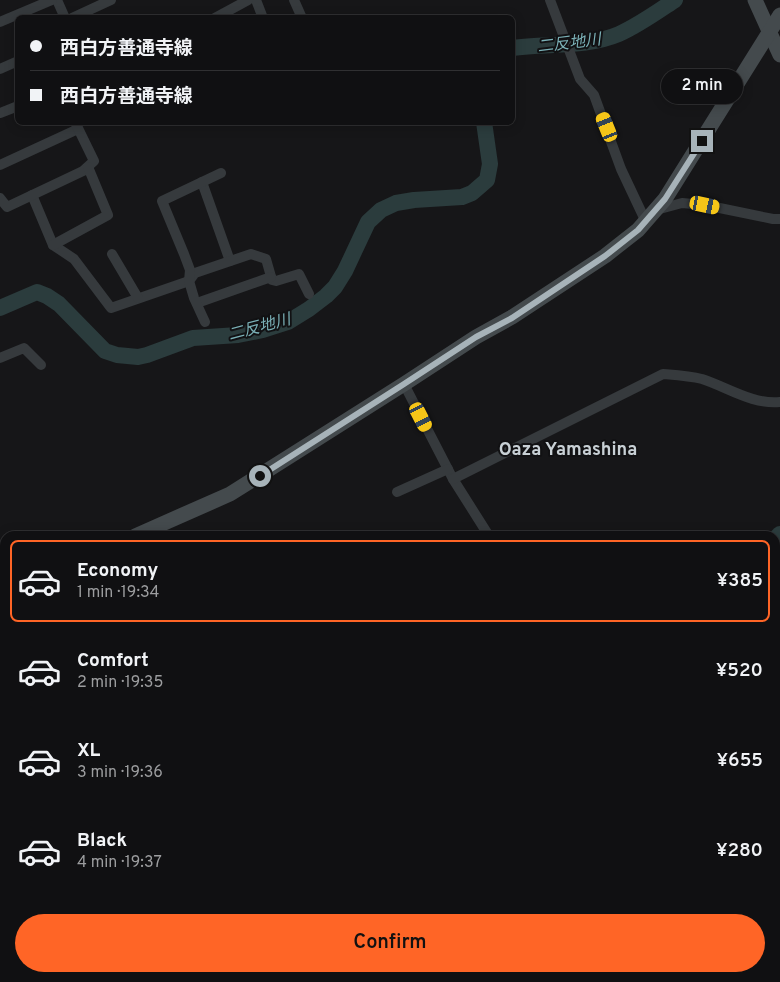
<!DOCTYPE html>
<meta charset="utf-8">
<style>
:root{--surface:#101012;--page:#1e1e20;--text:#f1f3f6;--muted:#9c9d9f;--line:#303032;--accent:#ff6526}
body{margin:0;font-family:Overpass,"Noto Sans JP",sans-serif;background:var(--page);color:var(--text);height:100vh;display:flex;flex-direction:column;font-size:19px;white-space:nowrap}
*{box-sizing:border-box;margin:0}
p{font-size:16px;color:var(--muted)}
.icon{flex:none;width:28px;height:28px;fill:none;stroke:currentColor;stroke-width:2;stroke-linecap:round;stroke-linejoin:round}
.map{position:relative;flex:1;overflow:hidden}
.side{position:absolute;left:0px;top:531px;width:780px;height:451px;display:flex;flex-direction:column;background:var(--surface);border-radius:15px 15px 0 0;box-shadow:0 2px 12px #0003,0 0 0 1px var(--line)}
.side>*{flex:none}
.hud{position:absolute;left:15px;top:15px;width:500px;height:110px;border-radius:8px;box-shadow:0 2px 12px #0003,0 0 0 1px var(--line);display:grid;align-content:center;height:110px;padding:0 15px;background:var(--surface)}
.end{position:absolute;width:22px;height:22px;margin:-11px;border:6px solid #a7b3b9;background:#111;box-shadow:0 0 0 2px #111}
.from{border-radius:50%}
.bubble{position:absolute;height:35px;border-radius:18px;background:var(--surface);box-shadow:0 2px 12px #0003,0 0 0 1px var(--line);font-size:16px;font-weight:600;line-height:35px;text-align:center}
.car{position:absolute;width:15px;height:30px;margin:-15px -8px;border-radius:6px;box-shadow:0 0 4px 1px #0007;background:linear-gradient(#f5c518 24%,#345 0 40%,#f5c518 0 76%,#345 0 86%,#f5c518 0)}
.hud b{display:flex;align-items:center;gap:18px;height:48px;font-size:19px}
.hud b+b{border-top:1px solid var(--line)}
.hud i{width:12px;height:12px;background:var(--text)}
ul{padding:9px 0 0;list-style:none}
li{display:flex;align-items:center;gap:15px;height:82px;margin:0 10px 8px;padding:0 5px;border:2px solid transparent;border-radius:8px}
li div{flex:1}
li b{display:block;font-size:19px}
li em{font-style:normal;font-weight:600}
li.on{border-color:var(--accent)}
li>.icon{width:45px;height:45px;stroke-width:1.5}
.button{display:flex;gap:10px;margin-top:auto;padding:10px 15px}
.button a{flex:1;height:58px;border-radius:30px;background:var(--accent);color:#111;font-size:20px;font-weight:600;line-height:58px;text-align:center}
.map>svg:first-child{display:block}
</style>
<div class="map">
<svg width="780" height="982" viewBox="0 0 780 982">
<rect width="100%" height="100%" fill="#161618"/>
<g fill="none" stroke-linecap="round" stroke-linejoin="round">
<g stroke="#2b3c3d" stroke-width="16">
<path d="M512 48C548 43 586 48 619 34 639 25 657 12 675 0"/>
<path d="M0 308 37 292 47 296 59 304 105 351 117 355 138 357 147 355 193 338 238 335 263 330 288 322 309 309 326 296 335 287 345 271 368 222 381 210 396 203 414 200 462 197 472 193 487 180 490 164 484 122"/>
<path d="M775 539 780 534"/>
<path d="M0 762 5 759"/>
<path d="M0 819 5 833"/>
<path d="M0 936 5 926"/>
</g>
<g stroke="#363a3d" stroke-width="10">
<path d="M57 0 65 18"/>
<path d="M256 0 263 18"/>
<path d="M294 0 302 18"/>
<path d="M550 0 580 79 594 95 621 169 646 222"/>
<path d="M72 18 111 0"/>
<path d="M215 18 248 0"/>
<path d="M0 22 52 0"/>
<path d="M0 69 18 61"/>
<path d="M0 113 18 106"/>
<path d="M0 165 78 129"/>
<path d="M202 182 230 261"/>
<path d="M32 195 53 245 74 259 111 308 189 281 195 273 251 254 266 259 272 280 276 281 299 274 309 294"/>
<path d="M0 198 7 207 83 171 94 161 75 122"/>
<path d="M656 210 682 203 705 205 773 219H780"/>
<path d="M53 245 108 215 88 167"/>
<path d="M112 254 138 298"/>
<path d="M197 303 271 277"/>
<path d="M205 322 194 298 189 281 190 270 184 254 162 201 221 173"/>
<path d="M0 358 24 348 41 365"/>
<path d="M404 384 453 479 489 536"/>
<path d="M453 479 663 374C675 375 690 376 702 379 727 387 753 405 780 402"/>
<path d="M397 492 448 469"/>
<path d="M0 574 5 589"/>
<path d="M5 771C0 779 2 792 5 802"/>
<path d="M775 900 780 897"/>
<path d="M0 919 5 921"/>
<path d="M204 978 206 982"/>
<path d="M516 978 518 982"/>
<path d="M675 978 677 982"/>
<path d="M601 982 612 978"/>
</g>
<g stroke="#444a4d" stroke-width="15">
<path d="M755 0 780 55"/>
<path d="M135 536 230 494 404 384 476 337 512 317 605 256 638 230 665 199 780 15"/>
<path d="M0 608 5 605"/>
</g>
</g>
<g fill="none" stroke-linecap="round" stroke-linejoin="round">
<path stroke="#a7b3b9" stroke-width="6" d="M260 476 404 384 476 337 512 318 605 256 638 230 665 199 702 141"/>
</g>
<g text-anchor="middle" stroke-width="4" stroke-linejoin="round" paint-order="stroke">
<g font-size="16" font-style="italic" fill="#7bb1b7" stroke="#111113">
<text transform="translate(569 42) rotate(-7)" y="6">二反地川</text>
<text transform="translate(259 326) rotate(-15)" y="6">二反地川</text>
</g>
<g font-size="18" font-weight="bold" fill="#c8d0d5" stroke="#111113">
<text x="568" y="455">Oaza Yamashina</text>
</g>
</g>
</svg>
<i class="end from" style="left:260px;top:476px"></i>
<i class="end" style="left:702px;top:141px"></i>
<div class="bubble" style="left:661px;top:69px;width:82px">2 min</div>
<i class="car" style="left:607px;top:127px;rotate:338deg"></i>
<i class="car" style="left:705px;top:205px;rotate:102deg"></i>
<i class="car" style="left:421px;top:417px;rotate:153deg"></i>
<div class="hud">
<b><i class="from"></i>西白方善通寺線</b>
<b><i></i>西白方善通寺線</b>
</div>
<section class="side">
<ul>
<li class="on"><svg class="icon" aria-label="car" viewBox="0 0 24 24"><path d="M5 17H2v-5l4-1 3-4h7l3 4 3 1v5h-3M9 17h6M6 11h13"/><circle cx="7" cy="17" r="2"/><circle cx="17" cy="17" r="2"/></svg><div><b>Economy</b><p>1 min · 19:34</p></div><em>¥385</em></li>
<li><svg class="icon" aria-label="car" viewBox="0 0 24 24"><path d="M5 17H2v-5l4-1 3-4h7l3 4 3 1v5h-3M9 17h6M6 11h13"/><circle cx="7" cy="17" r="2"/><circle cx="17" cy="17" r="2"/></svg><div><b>Comfort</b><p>2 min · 19:35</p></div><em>¥520</em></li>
<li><svg class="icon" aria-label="car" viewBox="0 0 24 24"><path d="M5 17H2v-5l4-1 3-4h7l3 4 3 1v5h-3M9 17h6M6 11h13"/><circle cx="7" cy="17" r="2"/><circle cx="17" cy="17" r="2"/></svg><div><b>XL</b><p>3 min · 19:36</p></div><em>¥655</em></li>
<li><svg class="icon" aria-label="car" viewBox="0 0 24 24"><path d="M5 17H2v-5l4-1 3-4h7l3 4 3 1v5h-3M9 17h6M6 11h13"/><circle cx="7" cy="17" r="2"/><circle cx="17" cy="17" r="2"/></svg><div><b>Black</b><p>4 min · 19:37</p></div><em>¥280</em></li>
</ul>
<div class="button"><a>Confirm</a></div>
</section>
</div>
